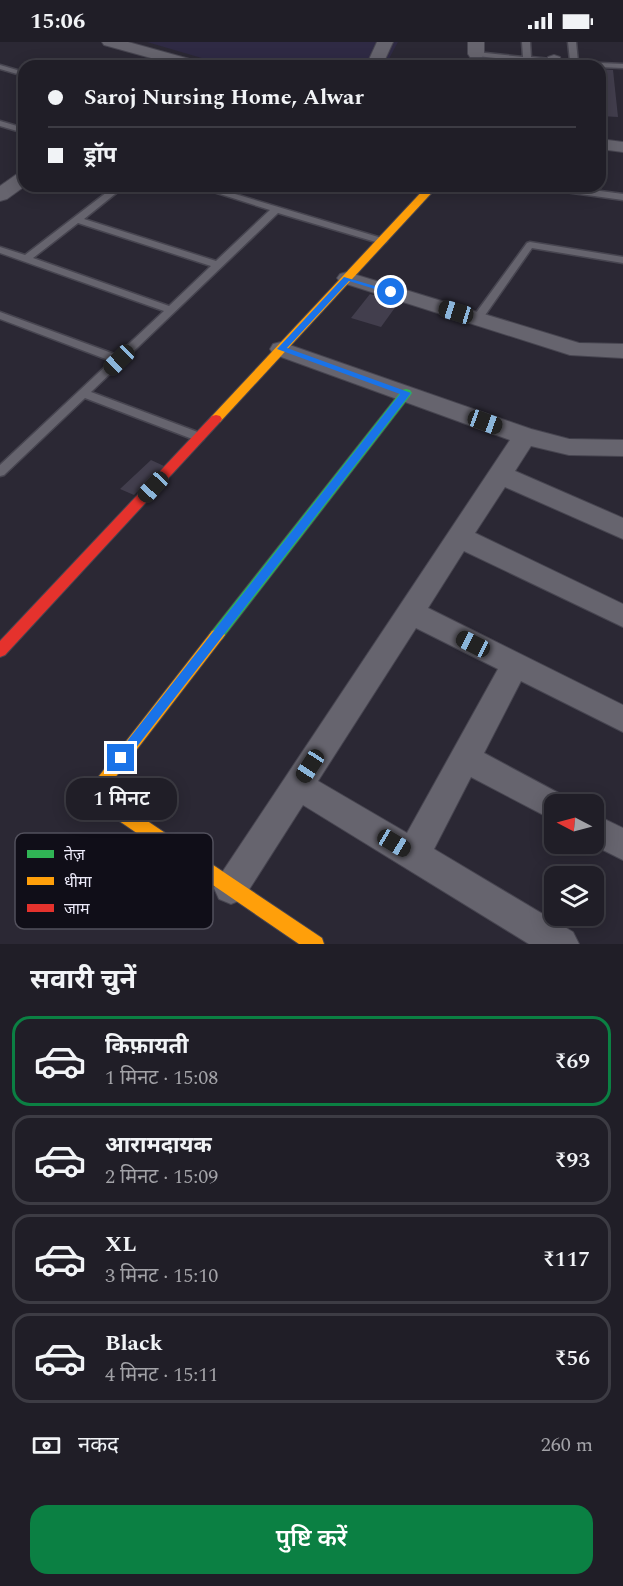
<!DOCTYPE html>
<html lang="hi">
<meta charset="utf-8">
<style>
:root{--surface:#201e27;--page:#28272f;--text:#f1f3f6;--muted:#a2a2a7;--line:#3d3c44;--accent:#0b8043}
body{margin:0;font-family:Spectral,"Noto Sans Devanagari",serif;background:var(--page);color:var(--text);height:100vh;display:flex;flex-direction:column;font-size:22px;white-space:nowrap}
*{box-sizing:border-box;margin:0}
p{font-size:20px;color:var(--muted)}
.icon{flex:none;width:33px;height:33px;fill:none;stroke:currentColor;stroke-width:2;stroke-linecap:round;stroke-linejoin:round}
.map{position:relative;height:902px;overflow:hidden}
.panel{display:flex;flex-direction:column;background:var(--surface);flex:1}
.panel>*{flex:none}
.banner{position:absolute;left:18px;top:18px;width:588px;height:132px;border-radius:18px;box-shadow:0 3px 15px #0003,0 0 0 2px var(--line);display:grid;align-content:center;height:132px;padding:0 30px;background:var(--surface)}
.needle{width:39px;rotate:276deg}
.fabs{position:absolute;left:544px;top:752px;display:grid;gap:12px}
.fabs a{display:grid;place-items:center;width:60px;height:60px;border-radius:12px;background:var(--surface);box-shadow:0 3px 15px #0003,0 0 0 2px var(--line);font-size:30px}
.end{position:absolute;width:27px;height:27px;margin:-14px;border:8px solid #1a73e8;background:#fff;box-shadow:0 0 0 3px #fff}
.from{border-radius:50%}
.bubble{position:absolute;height:42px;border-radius:18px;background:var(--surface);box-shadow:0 3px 15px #0003,0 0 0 2px var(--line);font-size:20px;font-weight:600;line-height:42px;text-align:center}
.car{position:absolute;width:18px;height:36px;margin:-18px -9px;border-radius:8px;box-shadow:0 0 4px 2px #0007;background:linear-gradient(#222 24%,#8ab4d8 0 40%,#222 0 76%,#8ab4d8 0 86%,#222 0)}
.banner b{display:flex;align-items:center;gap:21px;height:57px;font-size:22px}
.banner b+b{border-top:2px solid var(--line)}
.banner i{width:15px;height:15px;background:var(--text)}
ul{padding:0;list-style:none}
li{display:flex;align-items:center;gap:18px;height:90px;margin:0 12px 9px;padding:0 18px;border:3px solid var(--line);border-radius:18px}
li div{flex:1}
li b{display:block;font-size:22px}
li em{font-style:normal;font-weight:600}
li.active{border-color:var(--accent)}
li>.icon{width:54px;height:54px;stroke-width:1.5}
h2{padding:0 30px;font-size:27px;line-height:72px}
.pay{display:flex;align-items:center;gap:15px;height:66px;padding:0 30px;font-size:22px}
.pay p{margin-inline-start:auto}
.cta{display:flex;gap:12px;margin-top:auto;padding:12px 30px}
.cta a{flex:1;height:69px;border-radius:18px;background:var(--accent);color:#fff;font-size:24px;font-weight:600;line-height:69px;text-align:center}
.status{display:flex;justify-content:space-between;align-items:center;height:42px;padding:0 30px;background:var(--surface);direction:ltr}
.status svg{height:16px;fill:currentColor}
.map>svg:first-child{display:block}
</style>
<div class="status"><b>15:06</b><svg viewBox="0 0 49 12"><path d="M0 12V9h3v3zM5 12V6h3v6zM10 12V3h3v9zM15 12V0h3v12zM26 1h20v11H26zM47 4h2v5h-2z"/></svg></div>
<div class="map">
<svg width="623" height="902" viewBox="0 0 623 902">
<rect width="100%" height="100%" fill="#2b2834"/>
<path fill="#2f2a44" d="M147 0H398L385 24H229Z"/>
<g fill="#423e4d">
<path d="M489 17 539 19V24H489Z"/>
<path d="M600 27 613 28 618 75 600 74Z"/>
<path d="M370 252 399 260 381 285 351 276Z"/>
<path d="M151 418 164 424 134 453 120 447Z"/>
</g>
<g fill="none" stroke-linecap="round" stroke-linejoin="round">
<g stroke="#474550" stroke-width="3">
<g id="lane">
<path d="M522 0H530L531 15 570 19 568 0H576L578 20 623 22V26L571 24 476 14 472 12 476 10 523 15Z"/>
<path d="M0 23 24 30V34L0 27Z"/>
<path d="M0 79 24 86V91L0 84Z"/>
<path d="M115 144H125L84 177 216 219 270 168 195 144H208L385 197 387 199 385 201H379L278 171 91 350 203 392 205 395 203 398H195L85 356 4 433 0 434V423L111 319 0 277V270L117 313 164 269 0 211V205L25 213ZM78 181 211 224 169 264 33 216Z"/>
<path d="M540 144H563L623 152V158L544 147Z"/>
<path d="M530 200 623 215V221L532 206 481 279H473V275L527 201Z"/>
</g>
</g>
<g stroke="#474550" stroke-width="2">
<g id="street">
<path d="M102 0H128L204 21 206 24H180L104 3Z"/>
<path d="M377 0H393L382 24H366Z"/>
<path d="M468 0H484V12L482 15H470L468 12Z"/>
<path d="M554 13 560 15 562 24H546L548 15Z"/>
<path d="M600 97 623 100V110L600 107Z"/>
<path d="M24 130 25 144 7 157 0 159V144L17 132Z"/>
<path d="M347 230 579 301 623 302V316L570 313 340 240 337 236 340 232Z"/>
<path d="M281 300 531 387 569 397 623 398V414L569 413 531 404 515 429 623 476V497L505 445 475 491 623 562V585L464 509 428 566 623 663V690L521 639 484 711 566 755 570 762H555V779L471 735 434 807 573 890 579 902H529L303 763 243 857 231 862 219 857 214 846 219 835 510 398 273 312 270 307 273 302ZM416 586 498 627 407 791 318 739Z"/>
<path d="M594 772 623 786V818L589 801H594Z"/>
</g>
</g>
<g stroke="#474550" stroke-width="2">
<path id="fast" d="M406 347 410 348 412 351 410 354 222 597 217 599 212 597 209 593 212 589 402 348Z"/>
</g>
<g stroke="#474550" stroke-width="2">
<g id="slow">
<path d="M427 144H438L220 380H212L210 377 212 374Z"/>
<path d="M217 587 222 589 225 593 222 597 104 750 322 896 324 902H299L87 757 85 752 212 589Z"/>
</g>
</g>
<g stroke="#474550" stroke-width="2">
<path id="jam" d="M216 373 220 374 222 377 220 380 5 613 0 615V599L212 374Z"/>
</g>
<use href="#lane" fill="#66646e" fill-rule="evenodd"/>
<use href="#street" fill="#66646e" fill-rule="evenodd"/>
<use href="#fast" fill="#30b455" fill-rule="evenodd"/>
<use href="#slow" fill="#ff9f0a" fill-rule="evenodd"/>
<use href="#jam" fill="#e5322d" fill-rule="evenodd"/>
</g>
<path fill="#1a73e8" d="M344 235 395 250 391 252 349 239 287 306 411 351 125 720H117V712L400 352 277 307Z"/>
<rect x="15" y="791" width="198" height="96" rx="9" fill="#100e18" stroke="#52505c" stroke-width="1.5"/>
<rect x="27" y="808" width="27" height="8" fill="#30b455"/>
<rect x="27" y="835" width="27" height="8" fill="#ff9f0a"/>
<rect x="27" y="862" width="27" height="8" fill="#e5322d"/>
<g font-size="16" fill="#eceaf9">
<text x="64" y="818">तेज़</text>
<text x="64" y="845">धीमा</text>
<text x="64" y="872">जाम</text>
</g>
</svg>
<div class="fabs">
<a><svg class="needle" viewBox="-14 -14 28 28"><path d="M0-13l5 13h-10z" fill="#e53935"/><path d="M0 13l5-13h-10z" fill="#a2a2a7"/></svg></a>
<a><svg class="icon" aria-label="layers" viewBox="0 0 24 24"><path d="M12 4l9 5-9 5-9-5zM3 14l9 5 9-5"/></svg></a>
</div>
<i class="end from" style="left:391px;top:250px"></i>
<i class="end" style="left:121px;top:716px"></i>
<div class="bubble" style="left:66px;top:736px;width:111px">1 मिनट</div>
<i class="car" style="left:456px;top:270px;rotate:287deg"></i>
<i class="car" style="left:119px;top:318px;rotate:226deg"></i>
<i class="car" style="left:485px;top:380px;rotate:110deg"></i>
<i class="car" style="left:153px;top:445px;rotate:223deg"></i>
<i class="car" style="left:473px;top:602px;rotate:297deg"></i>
<i class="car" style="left:310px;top:724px;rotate:213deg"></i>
<i class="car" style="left:394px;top:801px;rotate:121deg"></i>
<div class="banner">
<b><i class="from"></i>Saroj Nursing Home, Alwar</b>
<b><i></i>ड्रॉप</b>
</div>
</div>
<section class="panel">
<h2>सवारी चुनें</h2>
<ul>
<li class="active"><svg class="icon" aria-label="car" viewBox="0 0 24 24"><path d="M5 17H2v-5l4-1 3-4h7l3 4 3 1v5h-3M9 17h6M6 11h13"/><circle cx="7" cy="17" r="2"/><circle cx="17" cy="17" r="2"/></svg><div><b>किफ़ायती</b><p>1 मिनट · 15:08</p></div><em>₹69</em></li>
<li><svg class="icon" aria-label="car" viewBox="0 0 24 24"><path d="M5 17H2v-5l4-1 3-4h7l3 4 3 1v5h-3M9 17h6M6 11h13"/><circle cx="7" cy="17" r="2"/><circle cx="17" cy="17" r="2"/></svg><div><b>आरामदायक</b><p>2 मिनट · 15:09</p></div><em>₹93</em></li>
<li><svg class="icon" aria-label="car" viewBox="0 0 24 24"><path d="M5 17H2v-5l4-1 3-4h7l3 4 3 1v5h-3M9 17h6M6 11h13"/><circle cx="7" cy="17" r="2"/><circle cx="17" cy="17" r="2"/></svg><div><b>XL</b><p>3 मिनट · 15:10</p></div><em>₹117</em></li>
<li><svg class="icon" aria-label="car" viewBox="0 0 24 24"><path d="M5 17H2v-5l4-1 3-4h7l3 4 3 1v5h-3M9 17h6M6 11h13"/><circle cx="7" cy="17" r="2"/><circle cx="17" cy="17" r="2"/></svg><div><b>Black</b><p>4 मिनट · 15:11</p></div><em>₹56</em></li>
</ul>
<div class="pay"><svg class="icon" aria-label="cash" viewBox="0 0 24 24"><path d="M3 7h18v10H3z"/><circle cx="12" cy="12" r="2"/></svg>नकद<p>260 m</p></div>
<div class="cta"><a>पुष्टि करें</a></div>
</section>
